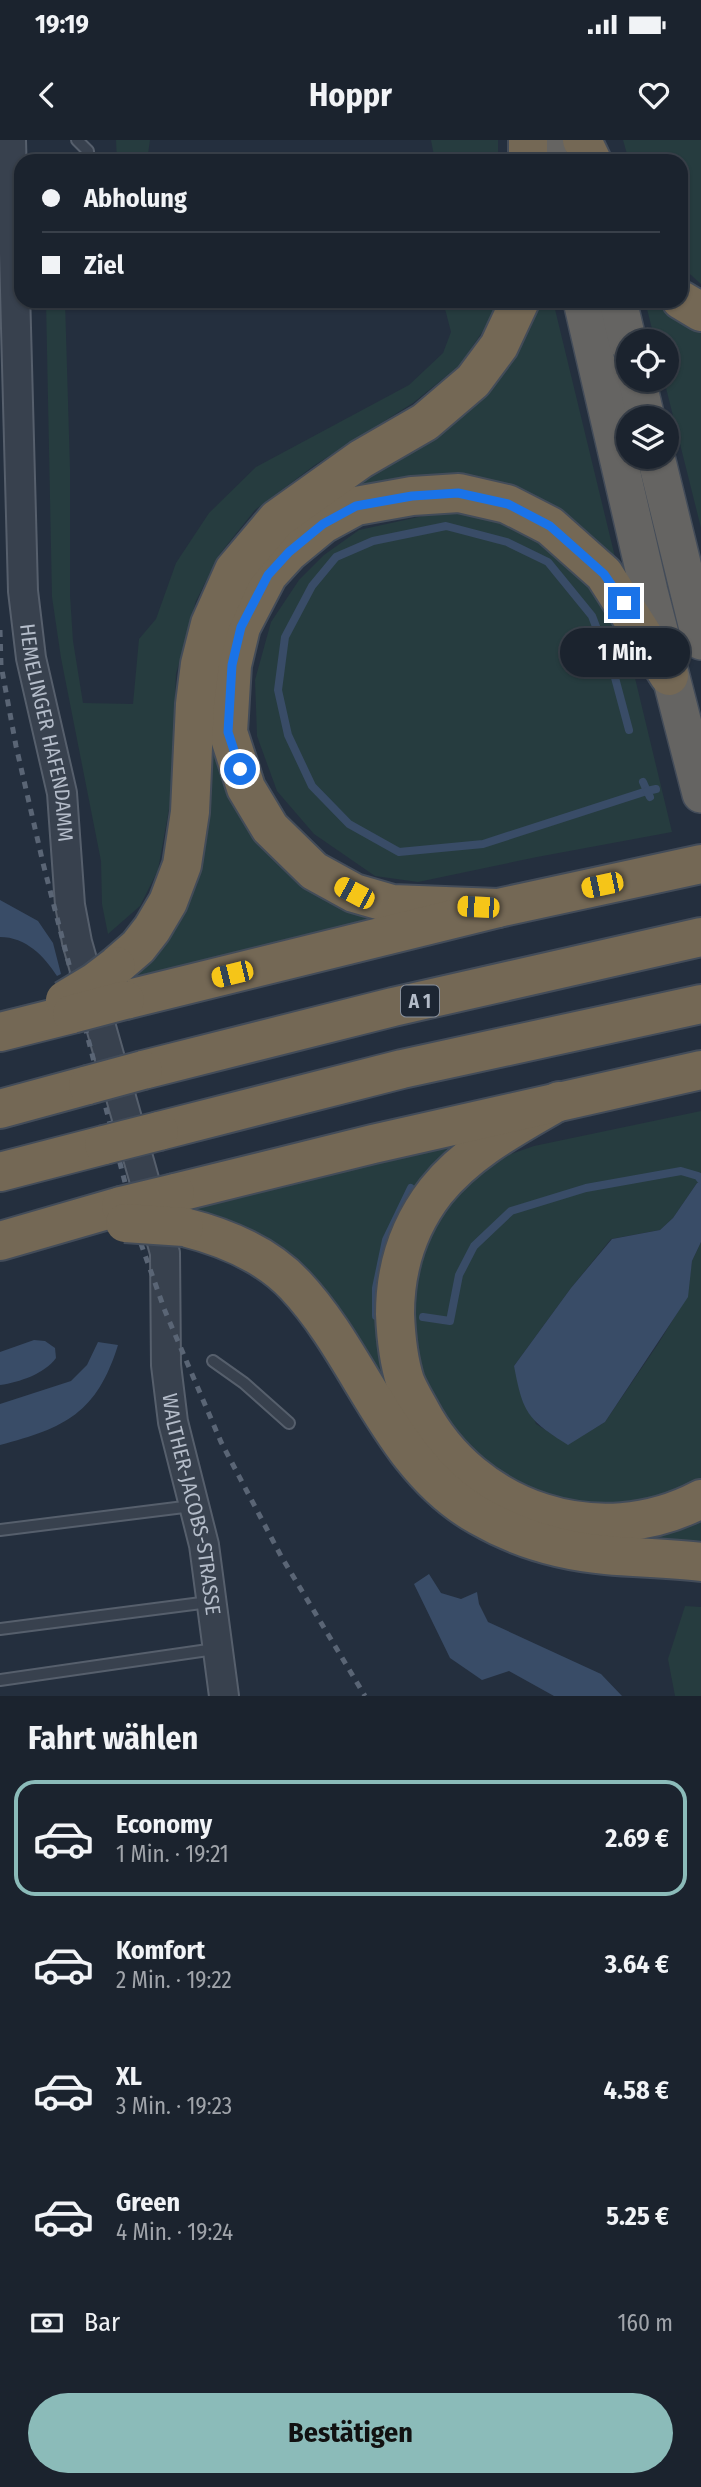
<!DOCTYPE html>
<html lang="de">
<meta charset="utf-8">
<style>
:root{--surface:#1b232e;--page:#282f3a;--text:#f1f3f6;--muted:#a0a4aa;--line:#39404a;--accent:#8bbbb9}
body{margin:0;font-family:"Fira Sans Condensed",sans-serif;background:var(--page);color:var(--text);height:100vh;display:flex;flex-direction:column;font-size:26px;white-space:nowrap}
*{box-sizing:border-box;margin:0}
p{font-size:23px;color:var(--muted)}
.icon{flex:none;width:38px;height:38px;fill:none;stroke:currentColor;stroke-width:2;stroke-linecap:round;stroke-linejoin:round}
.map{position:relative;height:1556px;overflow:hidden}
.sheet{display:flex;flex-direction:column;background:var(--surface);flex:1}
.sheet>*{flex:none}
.top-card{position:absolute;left:14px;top:14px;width:674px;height:154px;border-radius:21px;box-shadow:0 2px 5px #0004,0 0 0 2px var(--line);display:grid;align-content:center;height:154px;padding:0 28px;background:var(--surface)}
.tools{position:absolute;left:616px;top:189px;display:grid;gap:14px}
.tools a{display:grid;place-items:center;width:63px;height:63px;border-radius:50%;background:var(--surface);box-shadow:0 2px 5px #0004,0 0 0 2px var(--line);font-size:35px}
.end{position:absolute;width:32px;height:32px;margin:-16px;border:9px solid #1a73e8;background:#fff;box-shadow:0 0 0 4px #fff}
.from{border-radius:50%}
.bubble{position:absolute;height:49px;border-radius:24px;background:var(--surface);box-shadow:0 2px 5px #0004,0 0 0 2px var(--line);font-size:23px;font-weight:700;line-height:49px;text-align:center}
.car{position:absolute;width:21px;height:42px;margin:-21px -10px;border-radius:9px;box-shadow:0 0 5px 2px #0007;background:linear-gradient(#f5c518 24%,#345 0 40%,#f5c518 0 76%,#345 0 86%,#f5c518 0)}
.top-card b{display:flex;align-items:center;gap:24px;height:66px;font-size:26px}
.top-card b+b{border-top:2px solid var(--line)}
.top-card i{width:18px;height:18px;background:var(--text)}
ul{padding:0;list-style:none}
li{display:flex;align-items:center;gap:21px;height:116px;margin:0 14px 10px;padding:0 14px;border:4px solid transparent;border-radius:21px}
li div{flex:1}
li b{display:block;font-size:26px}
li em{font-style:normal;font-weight:700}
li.on{border-color:var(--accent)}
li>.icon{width:63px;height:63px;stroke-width:1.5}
h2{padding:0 28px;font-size:32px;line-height:84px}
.pay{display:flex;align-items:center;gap:18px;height:77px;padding:0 28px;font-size:26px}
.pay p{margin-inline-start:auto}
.cta{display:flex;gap:14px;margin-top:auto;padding:14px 28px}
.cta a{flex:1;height:80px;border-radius:42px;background:var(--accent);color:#111;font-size:28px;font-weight:700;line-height:80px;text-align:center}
.status{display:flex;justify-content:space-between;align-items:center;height:49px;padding:0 35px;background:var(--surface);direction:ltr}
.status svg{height:19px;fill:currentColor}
header{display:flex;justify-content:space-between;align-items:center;height:91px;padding:0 28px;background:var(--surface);font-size:32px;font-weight:700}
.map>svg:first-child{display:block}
</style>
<div class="status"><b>19:19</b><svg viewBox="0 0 49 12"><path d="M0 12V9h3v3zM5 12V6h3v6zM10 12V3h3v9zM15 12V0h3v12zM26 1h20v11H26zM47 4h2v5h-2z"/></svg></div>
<header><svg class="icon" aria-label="back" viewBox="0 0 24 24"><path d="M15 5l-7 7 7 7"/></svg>Hoppr<svg class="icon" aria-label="heart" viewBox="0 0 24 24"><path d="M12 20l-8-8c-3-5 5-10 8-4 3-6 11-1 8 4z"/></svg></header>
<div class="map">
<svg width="701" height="1556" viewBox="0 0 701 1556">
<rect width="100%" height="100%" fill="#242f3e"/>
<g fill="#263c3f">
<path d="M116 0H150L147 21H117Z"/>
<path d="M431 0H498V21H435Z"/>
<path d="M623 0H701V144L681 126V21H629Z"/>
<path d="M46 161H65L70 329V455L73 501 83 563 133 564 139 499 156 479 176 423 209 373 256 327 409 245 443 213 451 192 443 161H496L495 173 460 225 413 263 315 325 255 370 219 415 196 461 176 534 171 658 158 730 140 766 108 794 102 764 101 721 61 518 52 457Z"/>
<path d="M541 161H553L615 417 564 373 518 352 474 336 426 335 387 342 360 351 356 343C440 297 509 259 541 161Z"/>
<path d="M645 161H668L701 183V388L664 240H667V201H655Z"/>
<path d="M455 369 500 378 555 406 607 468 635 538 672 692 537 717 418 742 375 736 314 694 277 651 257 596 255 540 271 482 299 440 324 415 359 390Z"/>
<path d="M213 604 236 651 388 776 129 845 133 837 175 791 197 745 209 687Z"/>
<path d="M701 971V1042L697 1043 673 1078 660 1090 611 1099 571 1148 514 1226 536 1284 568 1304 605 1282 658 1204 687 1157 692 1121 701 1102V1339L680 1353 627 1365 576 1364 536 1354 476 1323 433 1265 418 1223 412 1177 419 1130 432 1086 462 1040 493 1020 534 1006Z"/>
<path d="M468 1000 414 1058 406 1272 188 1071 187 1066Z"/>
<path d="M701 1376V1402L642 1396Z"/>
<path d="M685 1466 701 1467V1556H675L668 1519Z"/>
</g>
<g fill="#394c67">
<path d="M0 760 38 781 53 803 61 834 57 836C44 816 26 797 0 797Z"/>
<path d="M701 1042V1102L692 1121 688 1157 605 1282 568 1305C527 1279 523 1273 514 1226L571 1148 612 1099 660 1090 673 1078 697 1043Z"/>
<path d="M34 1200 45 1201 55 1208 56 1218C44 1234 20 1242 0 1245V1212Z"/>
<path d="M98 1202 118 1205C97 1273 65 1288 0 1305V1264L71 1241 87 1225Z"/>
<path d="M429 1434 441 1453 461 1459 477 1452 479 1464 488 1482 601 1534 622 1556H554L509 1531 482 1540 450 1518 414 1444Z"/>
</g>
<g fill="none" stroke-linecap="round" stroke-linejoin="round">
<g stroke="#394c67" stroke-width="8">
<path d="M629 590 614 534 592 476 548 422 507 402 446 386 373 401 336 417 312 446 285 497 278 550 288 595 312 646 349 684 399 712 483 704 647 651 643 642"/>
<path d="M650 657 647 651 656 649"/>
<path d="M376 1176V1148L386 1100 411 1048"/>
<path d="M423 1177 450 1181 459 1135 474 1106 511 1071 586 1048 681 1031 698 1036 701 1040"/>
</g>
<g stroke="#565f6c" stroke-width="14">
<g id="service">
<path d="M77 0 88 11V21"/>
<path d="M213 1221 244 1243 289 1283"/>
<path d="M0 1390 192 1366"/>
<path d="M0 1489 209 1462"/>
<path d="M0 1540 215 1509"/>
</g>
</g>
<g stroke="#565f6c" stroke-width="32">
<g id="tertiary">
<path id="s1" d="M11 0 23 451 31 518 62 653 70 765 77 802 165 1113 166 1225 173 1282 204 1405 224 1556"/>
</g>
</g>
<g stroke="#434c59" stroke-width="40">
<g id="trunk">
<path d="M545 0 550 21"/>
<path d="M582 161 649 451 701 654"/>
<path d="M618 161 628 203"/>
<path d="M637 240 646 278"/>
<path d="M656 317 701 501"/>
</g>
</g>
<g stroke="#434c59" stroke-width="42">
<g id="motorway">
<path d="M528 0V21"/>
<path d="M582 0 592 21"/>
<path d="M681 160 701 172"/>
<path d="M498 768 392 764 354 753 314 731 270 688 246 648 228 592 232 525 241 487 268 435 289 412 323 384 356 366 412 356 459 353 507 364 550 386 604 434 669 536"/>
<path d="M116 826 138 807 152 789 168 762 182 725 190 672 195 564 200 524 210 484 234 430 277 379 361 319 425 282 473 241 499 206 520 161"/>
<path d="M125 860 498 768 701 724"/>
<path d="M0 892 72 874"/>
<path d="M143 930 393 867 701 797"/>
<path d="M559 961C516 986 468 1011 436 1051 408 1087 395 1129 395 1174 396 1197 398 1219 405 1241 409 1251 415 1261 420 1270 473 1371 599 1413 701 1359"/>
<path d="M0 969 88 945"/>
<path d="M159 991 402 929 701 864"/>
<path d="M0 1032 104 1005"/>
<path d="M175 1053 373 1004 701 930"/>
<path d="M184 1087C224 1097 266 1114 295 1145 362 1216 390 1326 479 1376 517 1398 562 1411 606 1415 637 1418 669 1418 701 1422"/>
<path d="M0 1101 121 1066"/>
</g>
</g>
<use href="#service" stroke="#38414e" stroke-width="10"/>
<use href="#tertiary" stroke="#38414e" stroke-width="28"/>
<use href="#trunk" stroke="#656462" stroke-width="37"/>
<use href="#motorway" stroke="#746855" stroke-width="38"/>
<path stroke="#5a6575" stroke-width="5" stroke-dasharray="7 7" stroke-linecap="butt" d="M0 490 1 525 16 606 43 723 140 1101 165 1171 221 1302 281 1416 365 1556"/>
<g stroke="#434c59" stroke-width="42" stroke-linecap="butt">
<g id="motorway-bridge">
<path d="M65 860 95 842 116 826"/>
<path d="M72 874 125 860"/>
<path d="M88 945 143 930"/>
<path d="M104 1005 159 991"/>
<path d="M121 1066 175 1053"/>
<path d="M125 1083 184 1087"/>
</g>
</g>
<use href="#motorway-bridge" stroke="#746855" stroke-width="38"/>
</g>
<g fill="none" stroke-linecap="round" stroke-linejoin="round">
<path stroke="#1a73e8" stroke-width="9" d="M240 629 228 592 232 525 241 487 268 435 289 412 323 384 356 366 412 356 458 353 508 364 550 386 604 434 624 463"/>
</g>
<g text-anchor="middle" stroke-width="7" stroke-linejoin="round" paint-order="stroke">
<rect fill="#1d2633" stroke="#878f9c" stroke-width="2" x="401" y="845.5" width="38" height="31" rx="5"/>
<g font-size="19" font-weight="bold" fill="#b4bcc9">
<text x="420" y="868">A 1</text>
</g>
<g font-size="21" fill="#b4bcc9" stroke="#1d2633">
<text dy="7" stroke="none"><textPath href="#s1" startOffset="595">HEMELINGER HAFENDAMM</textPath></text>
<text dy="7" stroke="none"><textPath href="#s1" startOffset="1384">WALTHER-JACOBS-STRASSE</textPath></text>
</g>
</g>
</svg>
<div class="tools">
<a><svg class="icon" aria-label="locate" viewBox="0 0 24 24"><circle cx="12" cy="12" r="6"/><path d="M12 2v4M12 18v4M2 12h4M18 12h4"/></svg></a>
<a><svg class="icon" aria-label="layers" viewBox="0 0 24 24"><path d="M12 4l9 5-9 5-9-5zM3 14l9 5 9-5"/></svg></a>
</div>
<i class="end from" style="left:240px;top:629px"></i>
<i class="end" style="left:624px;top:463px"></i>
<div class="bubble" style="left:560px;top:488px;width:130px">1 Min.</div>
<i class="car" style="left:602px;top:745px;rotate:258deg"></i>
<i class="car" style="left:354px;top:753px;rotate:298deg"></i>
<i class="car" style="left:478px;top:767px;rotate:273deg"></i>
<i class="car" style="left:232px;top:834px;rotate:256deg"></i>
<div class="top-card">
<b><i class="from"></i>Abholung</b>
<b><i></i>Ziel</b>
</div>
</div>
<section class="sheet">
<h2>Fahrt wählen</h2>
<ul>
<li class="on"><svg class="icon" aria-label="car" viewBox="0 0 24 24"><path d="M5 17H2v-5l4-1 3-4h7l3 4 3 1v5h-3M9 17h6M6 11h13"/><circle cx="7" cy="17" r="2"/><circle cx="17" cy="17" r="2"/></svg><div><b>Economy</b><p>1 Min. · 19:21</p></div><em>2.69 €</em></li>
<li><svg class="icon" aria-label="car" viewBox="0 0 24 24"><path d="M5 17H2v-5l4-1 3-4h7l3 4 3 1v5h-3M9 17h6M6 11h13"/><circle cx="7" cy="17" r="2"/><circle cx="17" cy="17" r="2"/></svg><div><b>Komfort</b><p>2 Min. · 19:22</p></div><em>3.64 €</em></li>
<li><svg class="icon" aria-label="car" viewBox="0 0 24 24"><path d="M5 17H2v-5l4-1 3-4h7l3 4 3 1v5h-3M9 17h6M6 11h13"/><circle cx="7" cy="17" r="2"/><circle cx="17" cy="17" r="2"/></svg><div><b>XL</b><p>3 Min. · 19:23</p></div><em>4.58 €</em></li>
<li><svg class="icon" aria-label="car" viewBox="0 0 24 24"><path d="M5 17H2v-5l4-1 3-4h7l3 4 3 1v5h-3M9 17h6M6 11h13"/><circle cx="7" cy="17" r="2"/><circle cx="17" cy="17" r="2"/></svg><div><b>Green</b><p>4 Min. · 19:24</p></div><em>5.25 €</em></li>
</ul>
<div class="pay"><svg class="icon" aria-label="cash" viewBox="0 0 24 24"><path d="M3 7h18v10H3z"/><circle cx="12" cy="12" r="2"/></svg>Bar<p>160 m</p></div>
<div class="cta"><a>Bestätigen</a></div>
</section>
